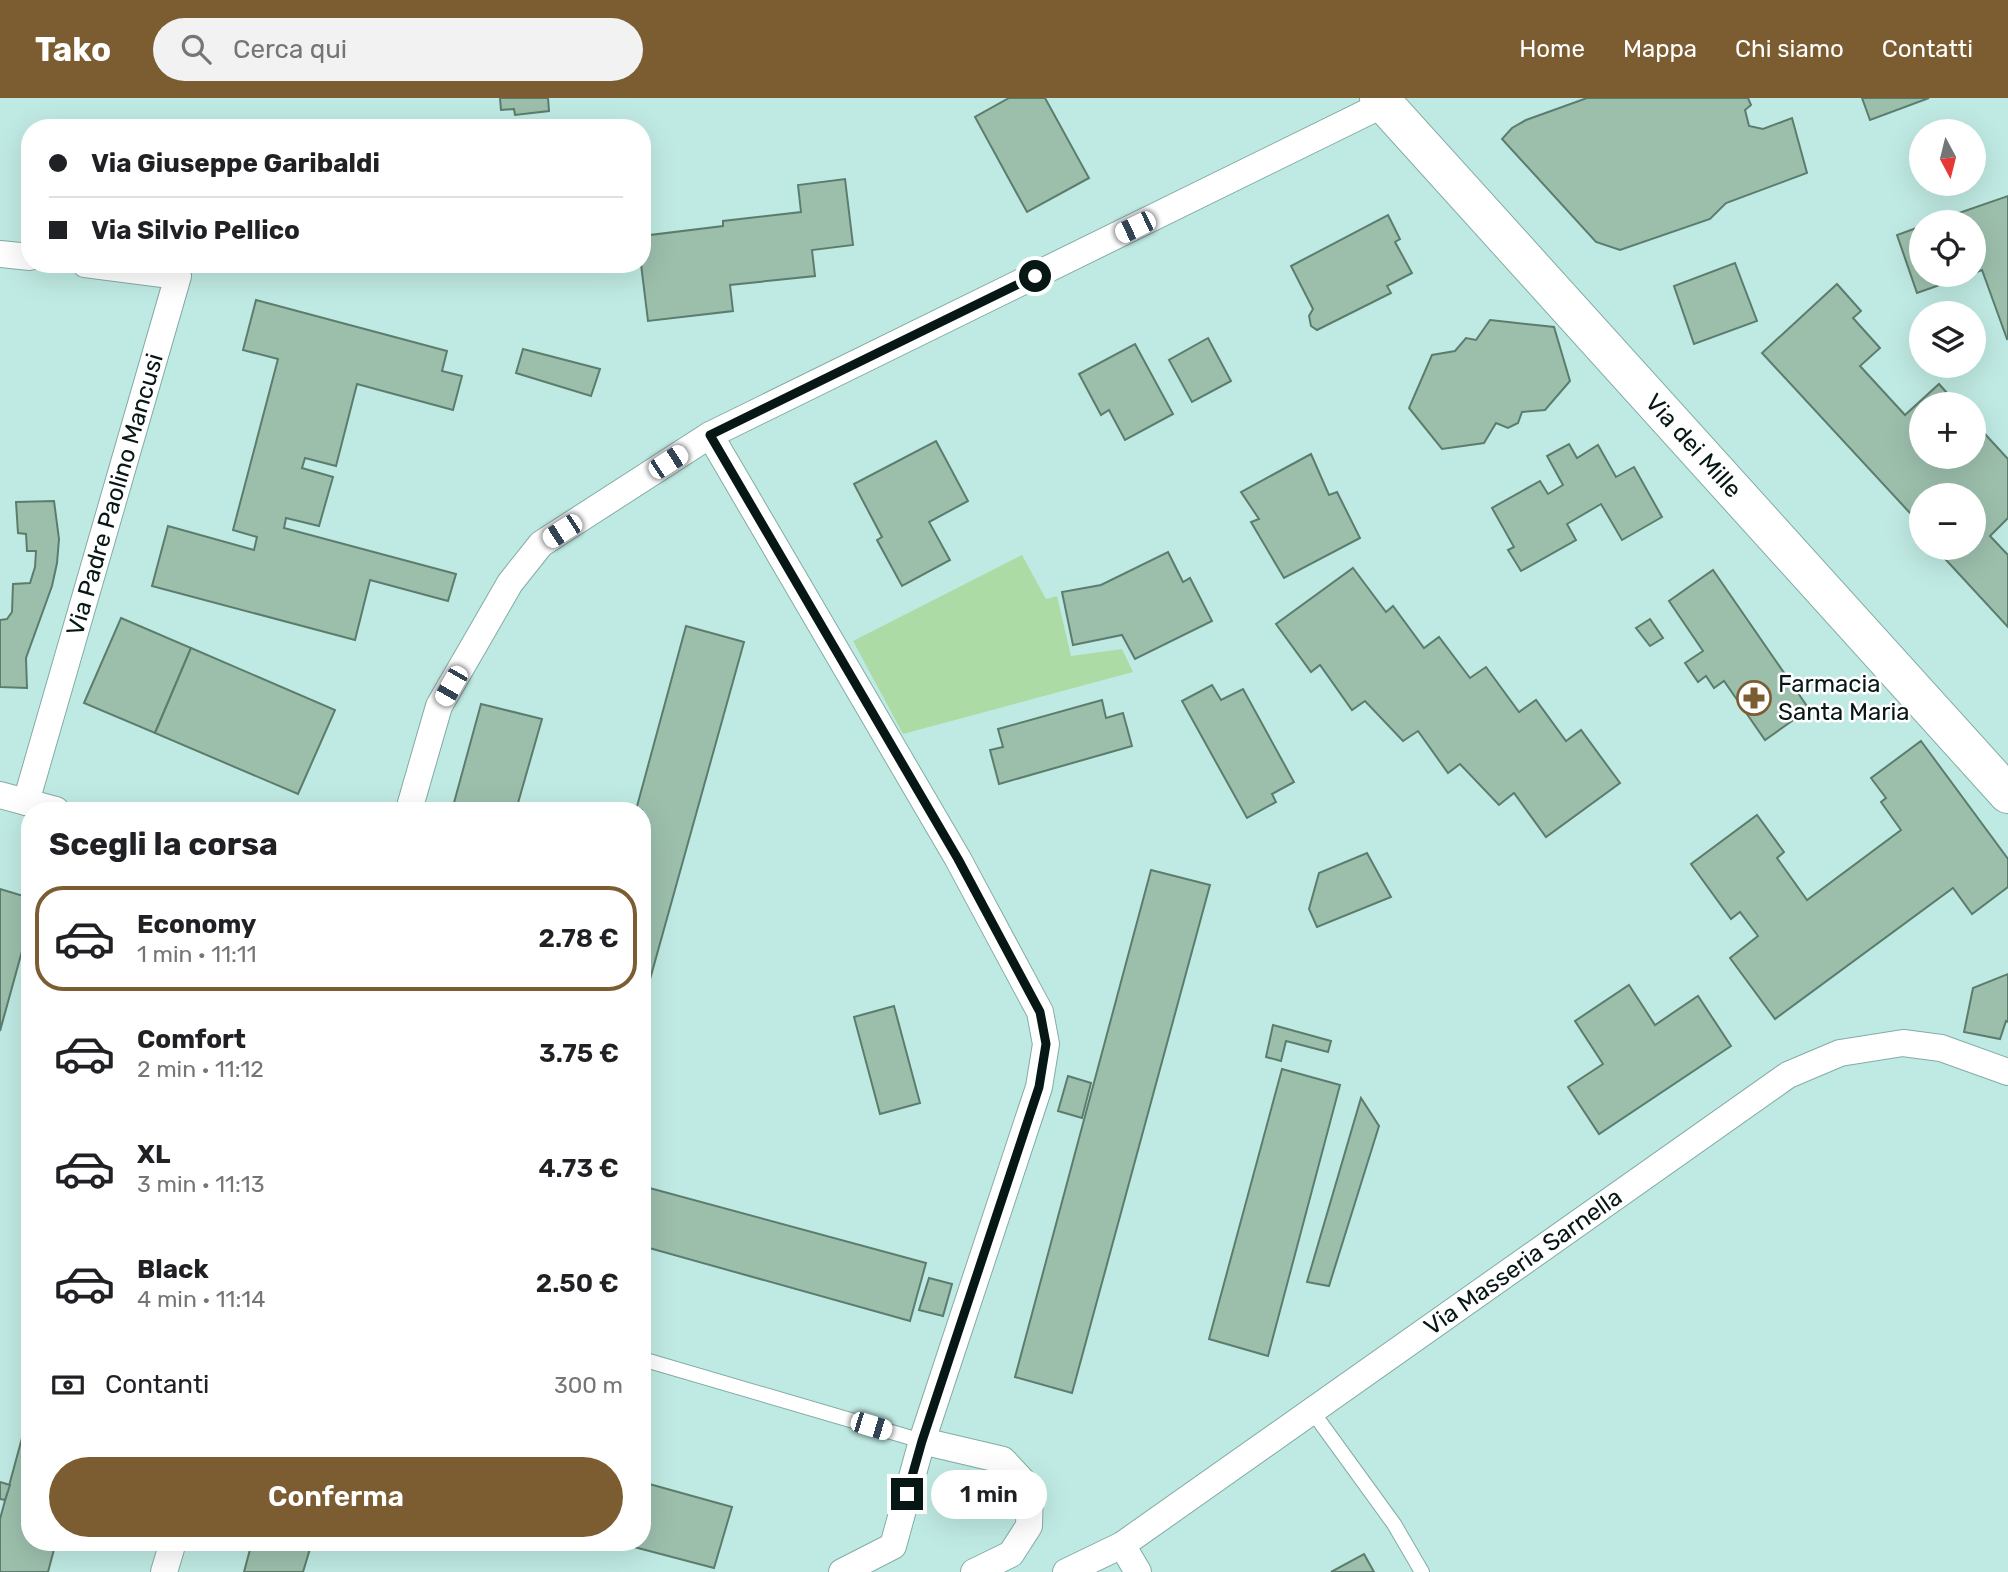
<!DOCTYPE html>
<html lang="it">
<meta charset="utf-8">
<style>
:root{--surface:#fff;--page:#f2f2f2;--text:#202124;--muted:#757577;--line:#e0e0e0;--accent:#7b5d31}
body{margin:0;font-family:Rubik,sans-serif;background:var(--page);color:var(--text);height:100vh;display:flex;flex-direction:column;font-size:26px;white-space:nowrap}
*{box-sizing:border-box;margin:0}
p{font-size:23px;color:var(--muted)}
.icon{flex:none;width:38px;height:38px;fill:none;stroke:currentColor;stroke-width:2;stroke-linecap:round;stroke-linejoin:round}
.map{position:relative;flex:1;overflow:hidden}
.panel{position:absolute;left:21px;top:704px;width:630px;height:749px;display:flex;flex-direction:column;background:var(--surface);border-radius:28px;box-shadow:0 7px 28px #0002}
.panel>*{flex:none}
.top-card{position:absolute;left:21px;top:21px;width:630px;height:154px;border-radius:28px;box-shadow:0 7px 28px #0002;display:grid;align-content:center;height:154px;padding:0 28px;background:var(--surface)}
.needle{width:46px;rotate:173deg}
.tools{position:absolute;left:1909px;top:21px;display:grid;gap:14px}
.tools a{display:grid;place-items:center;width:77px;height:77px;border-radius:50%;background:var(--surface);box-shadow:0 7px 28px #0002;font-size:35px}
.end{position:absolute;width:32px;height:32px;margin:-16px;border:9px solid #071715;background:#fff;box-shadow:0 0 0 4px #fff}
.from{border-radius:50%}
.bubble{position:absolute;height:49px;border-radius:24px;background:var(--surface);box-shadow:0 7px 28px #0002;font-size:23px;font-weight:600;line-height:49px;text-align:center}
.car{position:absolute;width:21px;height:42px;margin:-21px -10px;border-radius:9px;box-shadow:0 0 5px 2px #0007;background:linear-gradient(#fff 24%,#345 0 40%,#fff 0 76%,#345 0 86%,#fff 0)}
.top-card b{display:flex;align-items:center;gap:24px;height:66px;font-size:26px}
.top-card b+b{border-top:2px solid var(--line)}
.top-card i{width:18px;height:18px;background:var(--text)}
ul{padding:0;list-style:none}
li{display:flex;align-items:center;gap:21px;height:105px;margin:0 14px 10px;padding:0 14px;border:4px solid transparent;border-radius:28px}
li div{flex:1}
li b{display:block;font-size:26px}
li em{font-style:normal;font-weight:600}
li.current{border-color:var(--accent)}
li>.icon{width:63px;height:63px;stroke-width:1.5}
h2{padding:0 28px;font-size:32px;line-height:84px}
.pay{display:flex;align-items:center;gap:18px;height:77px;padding:0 28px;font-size:26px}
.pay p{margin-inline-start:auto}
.action{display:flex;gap:14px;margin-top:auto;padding:14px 28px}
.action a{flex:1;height:80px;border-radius:42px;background:var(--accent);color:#fff;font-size:28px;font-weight:600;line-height:80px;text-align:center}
header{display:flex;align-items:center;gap:42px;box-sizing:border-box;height:98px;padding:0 35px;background:var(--accent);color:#fff}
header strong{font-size:33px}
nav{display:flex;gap:38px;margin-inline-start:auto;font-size:24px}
.search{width:490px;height:63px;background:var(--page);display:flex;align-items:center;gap:18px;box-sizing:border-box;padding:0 24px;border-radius:38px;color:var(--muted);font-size:26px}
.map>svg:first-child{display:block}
</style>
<header>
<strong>Tako</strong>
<div class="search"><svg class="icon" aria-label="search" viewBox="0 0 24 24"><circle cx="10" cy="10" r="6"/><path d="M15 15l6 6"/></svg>Cerca qui</div>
<nav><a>Home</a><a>Mappa</a><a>Chi siamo</a><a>Contatti</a></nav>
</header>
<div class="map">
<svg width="2008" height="1474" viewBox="0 0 2008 1474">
<rect width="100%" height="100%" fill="#bfeae3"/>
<path fill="#addba5" d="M1022 457 1046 501 1057 498 1071 558 1122 551 1133 574 903 636 853 543Z"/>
<g fill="#9cbfac" stroke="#5c7d6d" stroke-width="2">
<path d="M500 0H548L549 13 515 17 514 11 501 12Z"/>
<path d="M1009 0H1045L1089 80 1027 114 975 19Z"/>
<path d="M1587 0H1748L1751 7 1745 12 1749 28 1763 31 1792 20 1807 75 1726 105 1710 121 1620 152 1596 144 1502 41 1512 30 1526 22Z"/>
<path d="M1862 0H1929L1870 22Z"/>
<path d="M845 81 853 147 812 152 815 178 730 187 733 213 648 223 641 166H642V138L723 128V123L801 114 798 87Z"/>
<path d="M2008 98V240L2007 241 1982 172 1974 175V124H1933Z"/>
<path d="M1388 117 1400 141 1395 144 1412 175 1387 188 1391 195 1317 232 1311 228 1309 218 1313 211 1291 168Z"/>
<path d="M1922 128V177H1968L1917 195 1897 137Z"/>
<path d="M1735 165 1757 223 1694 246 1674 188Z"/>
<path d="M607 166H641V168L608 173Z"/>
<path d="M1837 186 1861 213 1853 220 1880 250 1860 268 1905 317 1939 286 1957 306H1922V359H1974V324L2008 361V420L1990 438 2008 457V529L1935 450H1974V397H1922V428L1762 255Z"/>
<path d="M256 202 447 253 442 273 462 278 453 312 357 286 336 368 305 360 302 370 333 379 319 428 286 420 284 430 456 476 448 503 370 482 355 542 152 488 168 428 254 452 257 439 233 432 278 261 243 252Z"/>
<path d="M1490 222 1554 229 1570 283 1545 312 1522 314 1518 325 1508 330 1496 325 1484 345 1442 351 1409 310 1432 257 1455 253 1466 240 1476 242Z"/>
<path d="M1208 240 1231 283 1192 304 1169 262Z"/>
<path d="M1135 246 1173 316 1125 342 1109 312 1101 317 1079 276Z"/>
<path d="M523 251 600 271 591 298 516 275Z"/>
<path d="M936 343 968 403 929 424 950 462 902 488 877 442 882 439 854 386Z"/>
<path d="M1569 346 1577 360 1598 347 1616 379 1634 369 1662 419 1622 442 1601 406 1567 426 1576 442 1521 473 1508 452 1514 449 1492 410 1540 383 1548 396 1563 387 1547 358Z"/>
<path d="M1311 356 1329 397 1337 394 1360 440 1284 480 1251 424 1259 421 1241 394Z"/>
<path d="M54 403 59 441 57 465 52 488 26 560 27 590 0 589V522L7 521 12 514 13 486 30 485 35 469 36 453H27L26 436 18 435 16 404Z"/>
<path d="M1168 454 1183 484 1190 480 1212 523 1135 561 1122 537 1073 547 1062 494 1101 487Z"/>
<path d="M1353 470 1386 514 1393 508 1424 550 1439 539 1470 580 1486 569 1519 614 1536 602 1566 643 1581 632 1620 685 1546 739 1514 695 1499 707 1460 666 1448 675 1418 633 1403 643 1365 603 1352 612 1320 567 1311 574 1276 526Z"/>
<path d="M1713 472 1809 611 1765 642 1724 583 1714 590 1706 578 1698 584 1685 565 1703 553 1669 503Z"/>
<path d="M121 520 191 550 155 635 84 605Z"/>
<path d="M1650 521 1663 540 1650 548 1636 530Z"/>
<path d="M686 528 744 544 642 910V712H636Z"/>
<path d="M191 550 335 612 298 696 155 635Z"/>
<path d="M1212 587 1221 602 1243 591 1294 684 1272 696 1276 704 1247 720 1182 603Z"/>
<path d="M1102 602 1106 620 1123 615 1132 648 999 686 990 652 1003 649 998 631Z"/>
<path d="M481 606 542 621 516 712H452Z"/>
<path d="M1921 643 2008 761V789L1972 816 1953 790 1775 921 1730 860 1758 838 1740 814 1731 821 1691 766 1757 717 1784 754 1777 760 1807 802 1901 732 1881 704 1886 700 1871 680Z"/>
<path d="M1367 755 1391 799 1317 829 1309 811 1319 775Z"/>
<path d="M1151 772 1210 787 1072 1295 1015 1279Z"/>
<path d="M0 791 30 800V824L0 933Z"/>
<path d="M2008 876V924L2006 923 2000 941 1964 934 1973 890Z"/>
<path d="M1629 887 1655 927 1698 898 1731 948 1599 1036 1568 989 1603 966 1575 923Z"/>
<path d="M894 908 920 1005 880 1016 854 919Z"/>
<path d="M1273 927 1331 943 1328 954 1286 943 1281 963 1266 959Z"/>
<path d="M1282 971 1340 987 1268 1258 1209 1241Z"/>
<path d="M1068 978 1091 985 1082 1020 1058 1013Z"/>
<path d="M1361 1000 1379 1028 1329 1188 1307 1184Z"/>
<path d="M642 1088 926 1165 910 1223 642 1148Z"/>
<path d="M929 1180 952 1186 943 1218 919 1212Z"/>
<path d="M22 1340 30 1342V1444H56L48 1474H0V1421Z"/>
<path d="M0 1384 10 1387 5 1402 0 1401Z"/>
<path d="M642 1384 732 1409 714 1470 615 1444H642Z"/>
<path d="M252 1444H312L303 1474H244Z"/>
<path d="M1364 1456 1374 1474H1331Z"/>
</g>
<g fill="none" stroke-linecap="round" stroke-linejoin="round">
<g stroke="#83aca5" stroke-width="16">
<g id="lane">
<path d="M642 1261 922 1343"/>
<path d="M1312 1313 1394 1426 1422 1474"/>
</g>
</g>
<g stroke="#83aca5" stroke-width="28">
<g id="street">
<path d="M0 156 30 159"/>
<path d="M710 337 958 761 1040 914 1046 946 1039 989 922 1343 893 1448 842 1474"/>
<path d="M0 697 56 712"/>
<path id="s1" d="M26 704 178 178 85 166"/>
<path d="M409 712 439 608 510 485 541 446 710 337 1384 6"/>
<path d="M922 1343 1003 1362 1030 1391 1029 1428 1011 1456 974 1474"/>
<path d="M1122 1447 1138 1474"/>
<path d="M164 1474 173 1444"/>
<path id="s2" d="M1066 1474 1122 1447 1788 977 1840 955 1903 945 1941 950 2008 974"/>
</g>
</g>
<g stroke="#83aca5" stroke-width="40">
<g id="secondary">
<path id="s3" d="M1379 0 2008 696"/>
</g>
</g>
<use href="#lane" stroke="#fff" stroke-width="14"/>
<use href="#street" stroke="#fff" stroke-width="26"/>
<use href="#secondary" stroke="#fff" stroke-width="38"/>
</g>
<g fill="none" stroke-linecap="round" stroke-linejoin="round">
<path stroke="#071715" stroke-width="9" d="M907 1396 922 1343 1039 989 1046 946 1040 914 958 761 710 337 1035 178"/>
</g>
<defs>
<g id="pharmacy-ring" transform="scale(1.75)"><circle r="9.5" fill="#fff" stroke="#7b5d31" stroke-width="1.5"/><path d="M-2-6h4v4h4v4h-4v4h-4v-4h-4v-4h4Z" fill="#7b5d31"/></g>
</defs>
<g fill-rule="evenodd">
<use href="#pharmacy-ring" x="1754" y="600"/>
</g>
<g text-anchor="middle" stroke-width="5" stroke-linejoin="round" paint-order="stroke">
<g font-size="24" fill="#071715" stroke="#fff">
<text dy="8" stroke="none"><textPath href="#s3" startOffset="469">Via dei Mille</textPath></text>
<text dy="8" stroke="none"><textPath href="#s1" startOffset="320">Via Padre Paolino Mancusi</textPath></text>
<text dy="8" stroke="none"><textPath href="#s2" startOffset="553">Via Masseria Sarnella</textPath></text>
</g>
<g font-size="24" fill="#071715" stroke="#fff" text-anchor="start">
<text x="1778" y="594">Farmacia<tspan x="1778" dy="28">Santa Maria</tspan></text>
</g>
</g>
</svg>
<div class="tools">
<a><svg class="needle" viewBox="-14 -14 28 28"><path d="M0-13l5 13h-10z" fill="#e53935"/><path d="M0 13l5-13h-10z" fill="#757577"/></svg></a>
<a><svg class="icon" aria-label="locate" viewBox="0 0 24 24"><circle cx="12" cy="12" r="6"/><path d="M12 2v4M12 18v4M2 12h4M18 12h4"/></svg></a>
<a><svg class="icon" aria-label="layers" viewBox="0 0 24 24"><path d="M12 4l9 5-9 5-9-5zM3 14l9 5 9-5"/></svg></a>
<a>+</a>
<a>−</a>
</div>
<i class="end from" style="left:1035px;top:178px"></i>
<i class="end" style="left:907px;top:1396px"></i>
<div class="bubble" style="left:931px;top:1372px;width:116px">1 min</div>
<i class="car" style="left:1135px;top:129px;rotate:244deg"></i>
<i class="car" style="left:668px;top:364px;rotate:57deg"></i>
<i class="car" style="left:562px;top:433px;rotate:237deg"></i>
<i class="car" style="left:451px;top:588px;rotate:210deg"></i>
<i class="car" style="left:871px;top:1328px;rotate:107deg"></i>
<div class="top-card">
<b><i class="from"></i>Via Giuseppe Garibaldi</b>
<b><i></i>Via Silvio Pellico</b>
</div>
<section class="panel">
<h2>Scegli la corsa</h2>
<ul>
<li class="current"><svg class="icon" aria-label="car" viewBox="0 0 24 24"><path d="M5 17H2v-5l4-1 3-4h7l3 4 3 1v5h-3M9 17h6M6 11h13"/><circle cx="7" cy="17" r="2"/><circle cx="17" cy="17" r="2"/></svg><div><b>Economy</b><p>1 min · 11:11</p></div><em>2.78 €</em></li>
<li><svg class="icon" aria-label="car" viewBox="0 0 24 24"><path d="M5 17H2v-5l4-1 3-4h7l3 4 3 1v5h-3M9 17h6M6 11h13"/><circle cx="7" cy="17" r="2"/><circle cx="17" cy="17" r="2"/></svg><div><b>Comfort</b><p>2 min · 11:12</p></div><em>3.75 €</em></li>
<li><svg class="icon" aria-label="car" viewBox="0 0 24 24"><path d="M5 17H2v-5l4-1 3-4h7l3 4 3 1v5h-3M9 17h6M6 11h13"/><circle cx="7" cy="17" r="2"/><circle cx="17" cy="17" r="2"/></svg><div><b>XL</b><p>3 min · 11:13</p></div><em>4.73 €</em></li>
<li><svg class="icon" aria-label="car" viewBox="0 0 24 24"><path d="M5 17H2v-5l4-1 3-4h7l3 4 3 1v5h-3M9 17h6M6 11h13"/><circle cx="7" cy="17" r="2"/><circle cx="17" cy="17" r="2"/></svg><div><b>Black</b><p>4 min · 11:14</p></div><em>2.50 €</em></li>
</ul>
<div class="pay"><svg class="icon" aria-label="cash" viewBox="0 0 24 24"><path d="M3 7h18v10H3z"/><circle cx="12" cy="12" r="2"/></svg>Contanti<p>300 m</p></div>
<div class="action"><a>Conferma</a></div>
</section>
</div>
